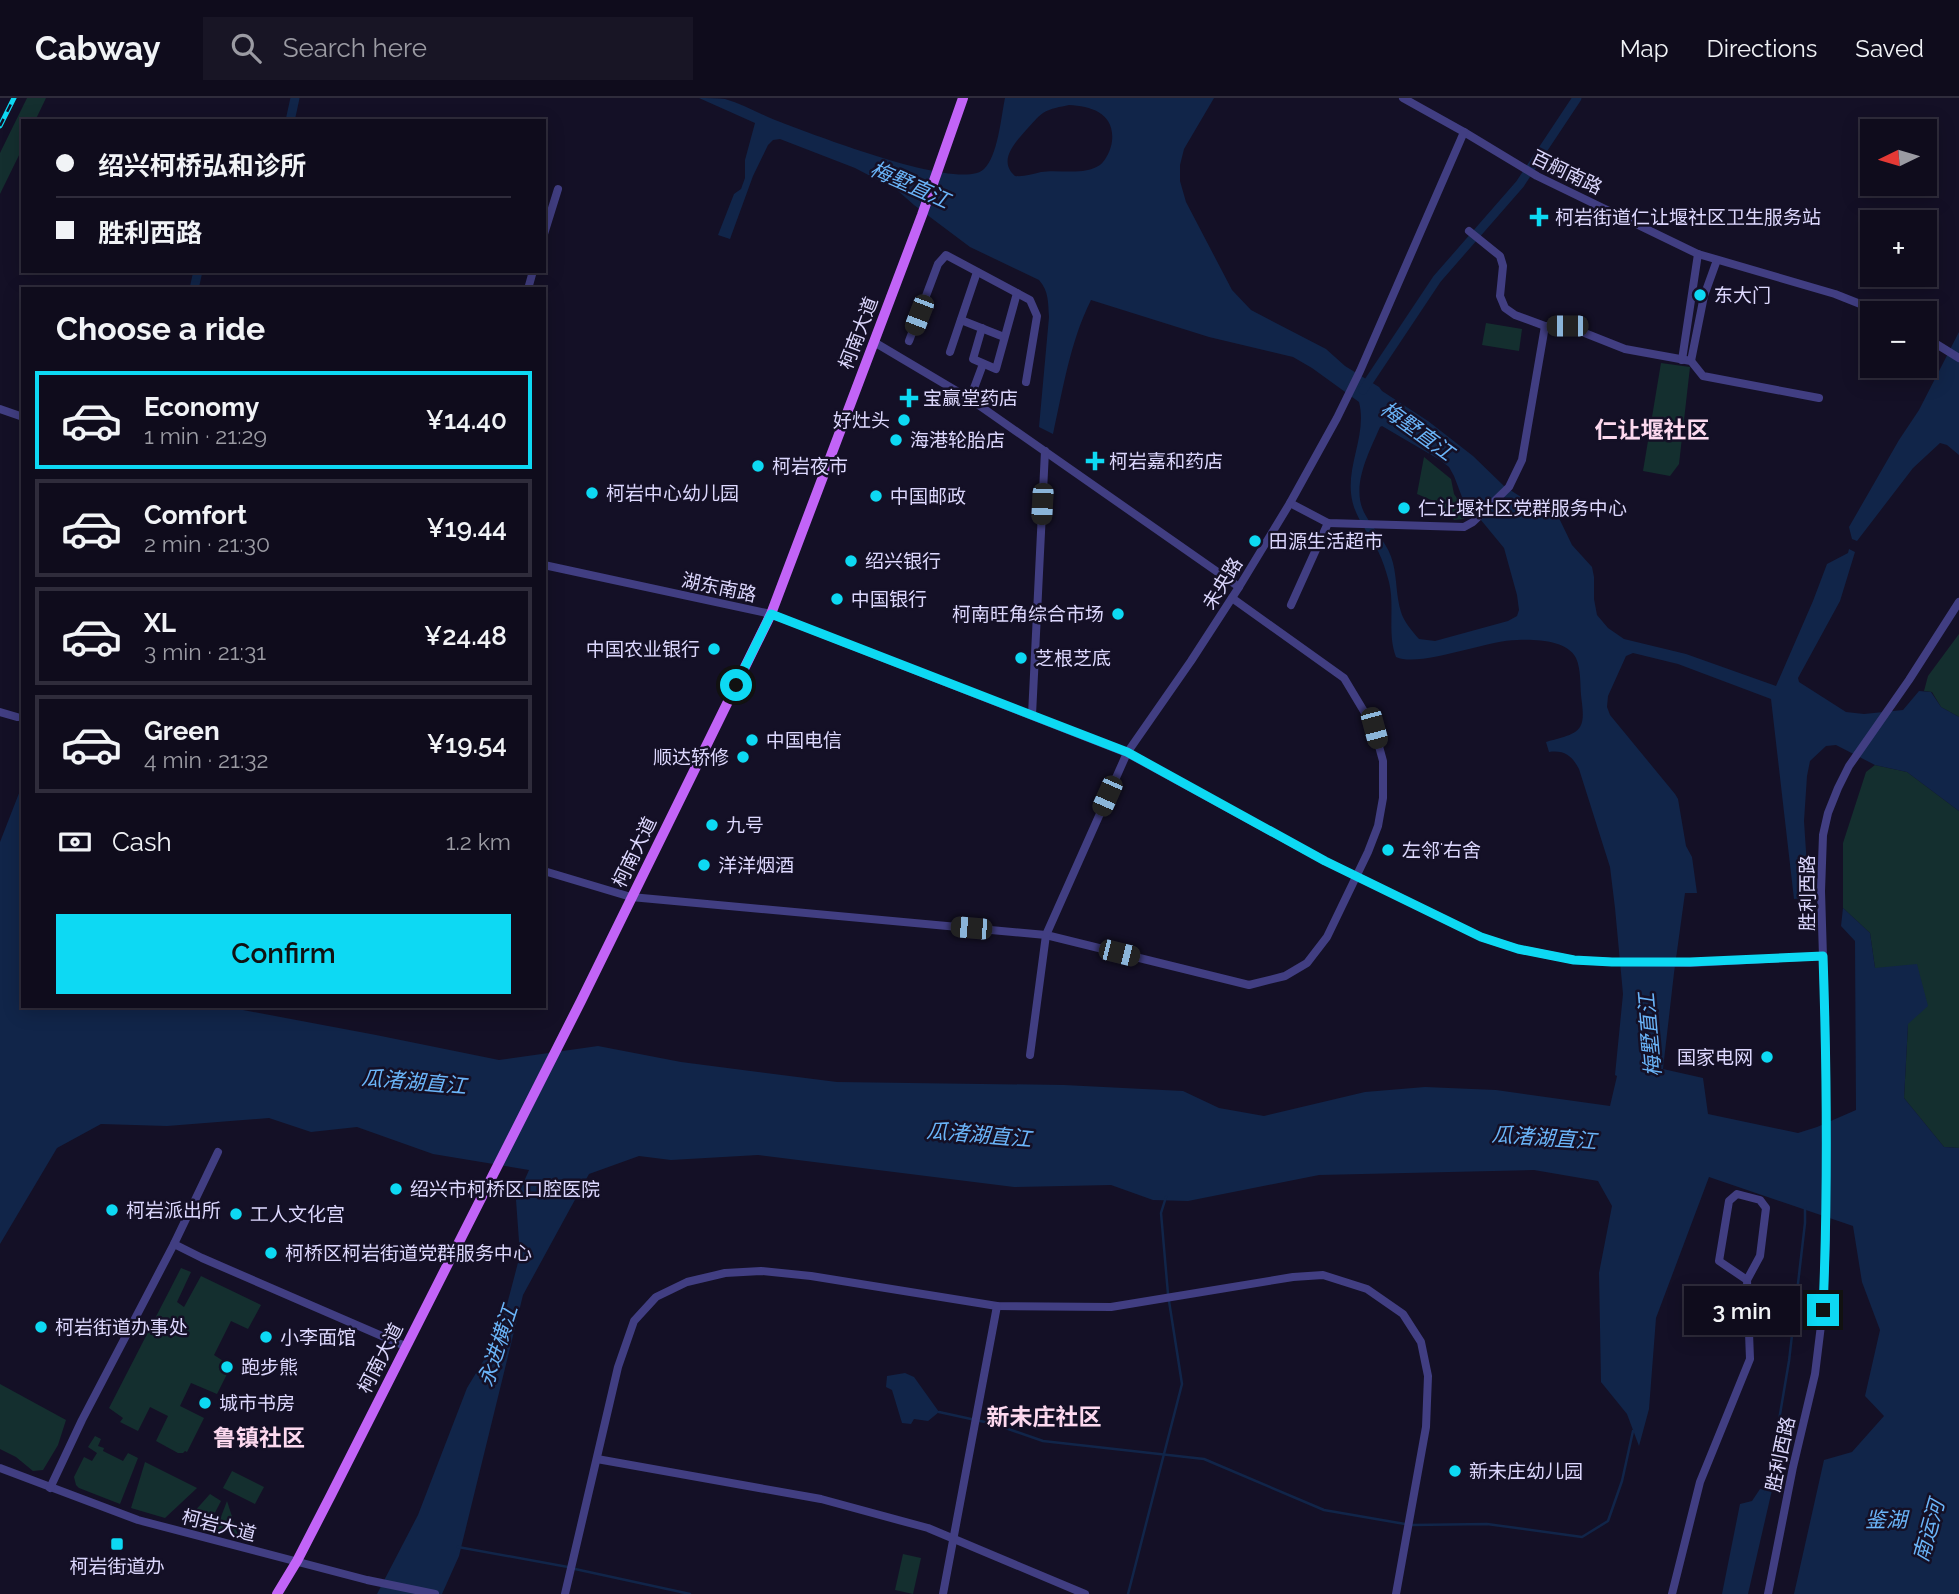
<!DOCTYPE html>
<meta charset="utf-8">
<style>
:root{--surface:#0f0c1c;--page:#181525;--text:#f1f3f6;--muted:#9b9ba3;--line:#2f2c3b;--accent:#0dd9f3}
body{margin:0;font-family:Raleway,"Noto Sans SC",sans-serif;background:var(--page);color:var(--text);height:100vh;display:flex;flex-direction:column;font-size:26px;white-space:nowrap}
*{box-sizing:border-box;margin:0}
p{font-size:23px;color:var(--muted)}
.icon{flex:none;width:38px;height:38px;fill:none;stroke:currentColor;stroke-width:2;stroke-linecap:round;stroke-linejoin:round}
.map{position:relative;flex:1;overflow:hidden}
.sheet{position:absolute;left:21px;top:189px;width:525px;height:721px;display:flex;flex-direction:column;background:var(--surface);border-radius:0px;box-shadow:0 4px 18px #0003,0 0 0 2px var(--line)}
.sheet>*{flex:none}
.hud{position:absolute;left:21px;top:21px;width:525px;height:154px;border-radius:0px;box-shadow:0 4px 18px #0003,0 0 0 2px var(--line);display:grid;align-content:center;height:154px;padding:0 35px;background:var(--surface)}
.needle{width:46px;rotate:265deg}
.tools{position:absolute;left:1860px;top:21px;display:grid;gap:14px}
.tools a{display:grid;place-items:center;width:77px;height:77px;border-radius:0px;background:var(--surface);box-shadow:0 4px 18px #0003,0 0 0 2px var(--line);font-size:35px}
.end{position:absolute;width:32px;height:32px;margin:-16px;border:9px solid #0dd9f3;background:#111;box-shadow:0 0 0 4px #111}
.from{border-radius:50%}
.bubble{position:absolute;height:49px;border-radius:0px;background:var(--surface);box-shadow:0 4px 18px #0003,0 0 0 2px var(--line);font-size:23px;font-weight:600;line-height:49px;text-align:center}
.car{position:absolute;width:21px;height:42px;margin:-21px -10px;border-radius:9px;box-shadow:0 0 5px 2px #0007;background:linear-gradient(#222 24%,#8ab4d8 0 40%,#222 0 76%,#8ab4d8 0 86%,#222 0)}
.hud b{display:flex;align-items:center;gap:24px;height:66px;font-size:26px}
.hud b+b{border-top:2px solid var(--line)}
.hud i{width:18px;height:18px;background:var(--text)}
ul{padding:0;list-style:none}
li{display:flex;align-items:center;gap:21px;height:98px;margin:0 14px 10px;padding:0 21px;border:4px solid var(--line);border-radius:0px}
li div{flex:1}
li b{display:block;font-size:26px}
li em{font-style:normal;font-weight:600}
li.on{border-color:var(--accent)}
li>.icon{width:63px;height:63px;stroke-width:1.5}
h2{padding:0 35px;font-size:32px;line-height:84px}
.pay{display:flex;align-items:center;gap:18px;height:77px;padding:0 35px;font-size:26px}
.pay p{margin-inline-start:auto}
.action{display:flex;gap:14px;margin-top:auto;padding:14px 35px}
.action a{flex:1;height:80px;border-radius:0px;background:var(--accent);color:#111;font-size:28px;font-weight:600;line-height:80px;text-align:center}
header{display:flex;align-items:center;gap:42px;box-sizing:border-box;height:98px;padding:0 35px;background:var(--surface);border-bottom:2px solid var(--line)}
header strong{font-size:33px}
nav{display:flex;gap:38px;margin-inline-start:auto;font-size:24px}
.search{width:490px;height:63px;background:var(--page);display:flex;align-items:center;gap:18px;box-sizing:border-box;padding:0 24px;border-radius:0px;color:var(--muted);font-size:26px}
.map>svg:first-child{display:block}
</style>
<header>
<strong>Cabway</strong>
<div class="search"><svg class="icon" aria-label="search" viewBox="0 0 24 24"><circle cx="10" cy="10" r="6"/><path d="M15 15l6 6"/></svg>Search here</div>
<nav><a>Map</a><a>Directions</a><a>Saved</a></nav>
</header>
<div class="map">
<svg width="1959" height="1496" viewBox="0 0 1959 1496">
<rect width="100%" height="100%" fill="#141026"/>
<g fill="#142f2f">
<path d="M27 0H46L35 23H23V49L0 96V55Z"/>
<path d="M1486 225 1522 231 1519 253 1482 247Z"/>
<path d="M1661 265 1690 269 1679 366 1670 378 1643 373Z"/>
<path d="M1424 359 1451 381 1454 396 1467 415 1464 421 1454 422 1443 407 1417 396Z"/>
<path d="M1959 536V619L1941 609 1932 594 1924 593 1928 578Z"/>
<path d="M1875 667 1907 674 1959 713V1050L1944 1049 1904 1000 1908 926 1875 870 1870 835 1843 810V745L1866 674Z"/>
<path d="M181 1170 191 1174 177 1204 184 1209 201 1178 261 1207 248 1231 231 1223 214 1257 231 1268 217 1296 191 1285 180 1308 204 1320 187 1354 185 1353 183 1355H178L156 1343 168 1318 150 1309 138 1333 120 1324 123 1320 109 1310Z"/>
<path d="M0 1286 66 1322 58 1347 43 1372 33 1373 16 1359 0 1351Z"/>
<path d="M95 1338 101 1341 98 1348 104 1350 103 1353 123 1363 128 1355 138 1360 120 1406 79 1390 76 1387 74 1379 84 1359 92 1363 97 1355 88 1349Z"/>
<path d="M145 1364 197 1390 165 1420 131 1410Z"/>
<path d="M232 1373 264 1389 255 1406 223 1390Z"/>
<path d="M210 1396 221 1403 207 1430 185 1424Z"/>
<path d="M227 1403 238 1437 216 1432Z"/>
<path d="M903 1456 921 1460 913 1496 895 1492Z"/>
</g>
<g fill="#112549" fill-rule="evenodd">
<path d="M699 0C707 0 717 0 725 1 742 6 758 15 775 22 807 34 961 95 984 71 998 58 1001 19 1005 0H1214L1184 51 1180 67V83L1186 104 1232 192 1251 212 1326 251 1345 268 1379 289 1382 293 1428 323 1473 358 1504 388 1535 408 1558 418 1572 447 1592 469 1594 479V501L1597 517 1608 530 1624 541 1686 556 1776 588 1813 503 1827 466 1848 455 1849 451 1855 454 1840 503 1798 580 1799 584 1846 614 1864 616 1903 612 1919 593 1931 594 1941 609 1959 619V713L1907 674 1875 667 1836 647 1826 648 1810 663 1807 678 1804 723 1809 799 1794 801 1771 601 1678 566 1633 555 1626 558 1608 598 1607 609 1610 617 1675 696 1678 701 1686 748 1692 759 1697 795H1685L1674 875 1663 971 1703 980 1708 1016 1798 1035 1817 1029 1856 1012 1855 843 1841 828 1843 810 1870 835 1875 870 1917 866 1928 908 1908 926 1904 1000 1944 1049 1959 1050V1496H1794L1824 1362 1852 1354 1884 1318 1865 1298 1880 1232 1862 1184 1853 1128 1709 1079 1656 1220 1649 1311 1639 1348 1627 1316 1601 1284 1599 1175 1612 1108 1598 1083 1534 1072 1319 1077 1188 1103 1153 1102 1111 1087 1014 1089 758 1057 671 1062 639 1058 589 1076 523 1197 459 1458 442 1496H377L418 1417 467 1290 499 1237 520 1157 516 1102 529 1072 433 1056 357 1029 311 1034 269 1020 167 1028 101 1026 57 1050 0 1146V744L23 685V908H222L376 937 499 962 598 948 681 964 837 984 1064 987 1183 993 1219 1010 1264 1018 1365 994 1425 989 1496 992 1610 1008 1617 978 1615 977 1623 896 1615 810 1610 769 1579 671C1572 658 1565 652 1549 654L1546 644C1555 641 1575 638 1580 629 1585 621 1582 607 1581 597 1580 586 1581 571 1576 560 1567 542 1535 541 1517 542 1487 542 1420 570 1396 559 1387 536 1395 508 1389 484 1386 473 1383 463 1378 453 1368 433 1353 418 1351 395 1348 364 1367 334 1359 304L1312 270 1293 259 1209 239 1091 202C1070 244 1063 291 1053 336L1039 329 1049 219C1048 205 1049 193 1039 182L970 149 914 107 897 92 855 70 780 41 773 42 768 47 753 78 730 141 718 137 734 96 741 91 745 80V62L755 25ZM1069 7C1092 8 1115 16 1112 43 1111 52 1106 62 1100 67 1084 78 1059 71 1041 74 1032 76 1024 79 1015 78 997 62 1016 44 1027 31 1032 26 1037 19 1043 15 1051 10 1060 9 1069 7ZM1382 328 1440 362 1449 369 1454 378 1462 399 1504 450 1517 497 1519 512 1517 518 1508 523 1435 543 1419 541C1412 533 1404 524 1401 514 1396 498 1397 481 1393 465 1389 447 1375 434 1366 418 1349 390 1369 355 1380 329Z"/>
<path d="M1959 234V357L1947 347 1940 345 1913 370 1857 443 1852 441 1849 429 1899 342 1919 312Z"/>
<path d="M905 1275 914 1279 939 1314 928 1323 914 1321 911 1326 902 1325 892 1292 886 1289 887 1278Z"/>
<path d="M1760 1391 1772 1392 1748 1496H1722L1740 1406 1752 1403Z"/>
</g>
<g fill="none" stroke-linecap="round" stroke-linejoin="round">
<g stroke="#112549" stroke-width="2.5">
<path d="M1166 1099 1161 1115 1168 1196"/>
<path d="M939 1314 994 1326 1043 1343 1204 1361 1324 1412 1405 1426"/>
<path d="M1765 1395 1768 1387 1789 1263 1805 1125V1110"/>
<path d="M1412 1427 1487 1426 1582 1439 1608 1423 1622 1383 1633 1333"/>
<path d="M458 1449 568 1469"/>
<path d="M575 1471 690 1496"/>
<path d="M1128 1496 1182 1286 1169 1203"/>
</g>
<g stroke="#112549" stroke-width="9">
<path d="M290 23 295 0"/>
<path d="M194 191 198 173"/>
<path d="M1363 292 1437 181 1520 86 1577 0"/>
</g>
<g stroke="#413e82" stroke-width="8">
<path d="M1403 0 1464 34 1537 78 1698 156 1835 196 1883 215"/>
<path d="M1469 133 1500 158 1503 168 1500 198 1505 210 1515 217 1545 228H1567L1625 251 1691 263 1703 278 1819 300"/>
<path d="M544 136 558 91"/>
<path d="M528 191 533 173"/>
<path d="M961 222 1004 239"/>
<path d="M982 230 973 261 996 271 1017 195"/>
<path d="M1925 239 1959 260"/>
<path d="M909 243 938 166 946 157 1030 202 1037 218 1026 284"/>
<path d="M874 244 970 301 1239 489"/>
<path d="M950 254 977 174"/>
<path d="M1682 262 1698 156"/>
<path d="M1691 263 1704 198 1717 162"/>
<path d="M970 301 983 266"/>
<path d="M0 311 23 319"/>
<path d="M1290 405 1328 425 1464 429 1473 424 1509 389 1522 362 1545 228"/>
<path d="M544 467 771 516 1127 655 1325 763 1481 839 1518 851 1574 862 1612 864 1690 865 1823 858"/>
<path d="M1291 507 1328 425"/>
<path d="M0 614 17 619"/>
<path d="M1032 617 1045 353"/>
<path d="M544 773 631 799 1046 837 1249 887 1285 878 1307 865 1327 839 1368 754 1378 728 1383 700V663L1374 630 1344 580 1232 500"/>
<path d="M1030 957 1046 837 1127 655 1191 563 1239 489 1290 405 1337 320 1360 273 1464 34"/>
<path d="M174 1146 202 1160 405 1248"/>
<path d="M597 1361 821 1401 928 1430 1085 1496"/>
<path d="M0 1370 138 1422 367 1482 435 1496"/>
<path d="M50 1390 82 1322 174 1146 218 1054"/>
<path d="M565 1496 618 1269 634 1223 656 1199 687 1184 725 1175 761 1173 811 1178 997 1208 1111 1209 1293 1179 1323 1177 1367 1191 1403 1216 1421 1244 1428 1278 1426 1329 1396 1496"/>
<path d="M943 1496 997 1208"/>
<path d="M1672 1496 1700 1384 1750 1261 1747 1182 1760 1158 1766 1110 1760 1102 1737 1096 1729 1103 1719 1163 1747 1182"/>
<path d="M1768 1496 1793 1369 1815 1276 1823 1211 1826 1141V958L1821 793 1823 737 1828 715 1838 690 1849 668 1909 582 1959 504"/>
</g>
<path stroke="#c264f7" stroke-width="10" d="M277 1496 297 1463 331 1397 581 903 771 516 922 117 963 0"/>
<g stroke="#0dd9f3" stroke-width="5">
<path id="rail" d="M0 28 14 0"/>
</g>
<use href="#rail" stroke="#141026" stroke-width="2.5" stroke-dasharray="8" stroke-linecap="butt"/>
</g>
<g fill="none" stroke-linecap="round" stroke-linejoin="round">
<path stroke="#0dd9f3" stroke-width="9" d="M736 587 771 516 1127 654 1325 763 1481 839 1518 851 1574 862 1612 864H1690L1823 858C1827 976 1828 1094 1823 1212"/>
</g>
<g fill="#0dd9f3" stroke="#141026" stroke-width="2.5">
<path d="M1535.5 108.5h7v7h7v7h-7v7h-7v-7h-7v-7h7z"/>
<circle cx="1700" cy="197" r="7"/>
<path d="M905.5 289.5h7v7h7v7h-7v7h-7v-7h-7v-7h7z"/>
<circle cx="904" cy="322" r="7"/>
<circle cx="896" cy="342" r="7"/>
<path d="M1091.5 352.5h7v7h7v7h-7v7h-7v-7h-7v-7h7z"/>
<circle cx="758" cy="368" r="7"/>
<circle cx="592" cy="395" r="7"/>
<circle cx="876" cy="398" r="7"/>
<circle cx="1404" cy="410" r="7"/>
<circle cx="1255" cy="443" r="7"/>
<circle cx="851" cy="463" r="7"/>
<circle cx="837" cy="501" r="7"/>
<circle cx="1118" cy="516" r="7"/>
<circle cx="714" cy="551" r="7"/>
<circle cx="1021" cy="560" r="7"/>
<circle cx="752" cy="642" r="7"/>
<circle cx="743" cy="659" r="7"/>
<circle cx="712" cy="727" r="7"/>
<circle cx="1388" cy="752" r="7"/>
<circle cx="704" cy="767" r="7"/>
<circle cx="1767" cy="959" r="7"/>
<circle cx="396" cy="1091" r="7"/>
<circle cx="112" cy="1112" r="7"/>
<circle cx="236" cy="1116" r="7"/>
<circle cx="271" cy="1155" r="7"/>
<circle cx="41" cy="1229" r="7"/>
<circle cx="266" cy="1239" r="7"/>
<circle cx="227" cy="1269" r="7"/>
<circle cx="205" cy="1305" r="7"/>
<circle cx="1455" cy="1373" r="7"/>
<rect x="110" y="1439" width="14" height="14" rx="3.5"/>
</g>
<g text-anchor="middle" stroke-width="5" stroke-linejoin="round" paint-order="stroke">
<g font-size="19" fill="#dcd7fd" stroke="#141026">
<text transform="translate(1567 74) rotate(26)" y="7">百舸南路</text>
<text transform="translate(858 235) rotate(-69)" y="7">柯南大道</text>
<text transform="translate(1222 485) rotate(-58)" y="7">未央路</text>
<text transform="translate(719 489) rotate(12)" y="7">湖东南路</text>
<text transform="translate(634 754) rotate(-64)" y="7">柯南大道</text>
<text transform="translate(1807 795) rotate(-90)" y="7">胜利西路</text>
<text transform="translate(380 1260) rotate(-63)" y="7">柯南大道</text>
<text transform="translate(1780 1356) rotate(-78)" y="7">胜利西路</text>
<text transform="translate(219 1427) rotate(14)" y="7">柯岩大道</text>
</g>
<g font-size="19" fill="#dcd7fd" stroke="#141026" text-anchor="start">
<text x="1555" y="126">柯岩街道仁让堰社区卫生服务站</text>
<text x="1714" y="204">东大门</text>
<text x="923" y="307">宝赢堂药店</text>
<text x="890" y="329" text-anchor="end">好灶头</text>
<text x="910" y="349">海港轮胎店</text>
<text x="1109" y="370">柯岩嘉和药店</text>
<text x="772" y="375">柯岩夜市</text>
<text x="606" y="402">柯岩中心幼儿园</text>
<text x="890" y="405">中国邮政</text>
<text x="1418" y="417">仁让堰社区党群服务中心</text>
<text x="1269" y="450">田源生活超市</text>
<text x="865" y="470">绍兴银行</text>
<text x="851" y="508">中国银行</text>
<text x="1104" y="523" text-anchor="end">柯南旺角综合市场</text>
<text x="700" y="558" text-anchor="end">中国农业银行</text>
<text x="1035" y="567">芝根芝底</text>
<text x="766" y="649">中国电信</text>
<text x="729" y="666" text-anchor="end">顺达轿修</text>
<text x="726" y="734">九号</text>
<text x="1402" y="759">左邻˙右舍</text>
<text x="718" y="774">洋洋烟酒</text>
<text x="1753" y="966" text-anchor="end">国家电网</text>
<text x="410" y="1098">绍兴市柯桥区口腔医院</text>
<text x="126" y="1119">柯岩派出所</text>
<text x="250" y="1123">工人文化宫</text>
<text x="285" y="1162">柯桥区柯岩街道党群服务中心</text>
<text x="55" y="1236">柯岩街道办事处</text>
<text x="280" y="1246">小李面馆</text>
<text x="241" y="1276">跑步熊</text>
<text x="219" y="1312">城市书房</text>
<text x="1469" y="1380">新未庄幼儿园</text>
<text x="117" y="1475" text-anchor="middle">柯岩街道办</text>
</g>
<g font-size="21" font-style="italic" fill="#6ab4f8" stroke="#141026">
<text transform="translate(910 87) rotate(24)" y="7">梅墅直江</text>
<text transform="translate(1417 333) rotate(36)" y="7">梅墅直江</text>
<text transform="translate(1650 937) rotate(-95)" y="7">梅墅直江</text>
<text transform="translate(414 984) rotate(5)" y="7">瓜渚湖直江</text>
<text transform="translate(979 1037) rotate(5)" y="7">瓜渚湖直江</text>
<text transform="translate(1544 1040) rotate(4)" y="7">瓜渚湖直江</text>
<text transform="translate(498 1248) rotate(-72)" y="7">永进横江</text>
<text x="1886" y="1429">鉴湖</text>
<text transform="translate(1929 1433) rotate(-74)" y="7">南运河</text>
</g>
<g font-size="23" font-weight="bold" fill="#fdd9ef" stroke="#141026">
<text x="1652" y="340">仁让堰社区</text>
<text x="1044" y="1327">新未庄社区</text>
<text x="259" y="1348">鲁镇社区</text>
</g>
</g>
</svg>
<div class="tools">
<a><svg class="needle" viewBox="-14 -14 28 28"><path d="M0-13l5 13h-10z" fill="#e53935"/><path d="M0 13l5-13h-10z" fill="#9b9ba3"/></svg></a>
<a>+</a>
<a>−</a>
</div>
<i class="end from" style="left:736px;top:587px"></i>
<i class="end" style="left:1823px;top:1212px"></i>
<div class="bubble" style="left:1684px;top:1188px;width:116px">3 min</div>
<i class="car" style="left:919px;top:217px;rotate:201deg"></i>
<i class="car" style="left:1567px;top:228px;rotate:270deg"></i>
<i class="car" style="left:1042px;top:406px;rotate:183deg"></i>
<i class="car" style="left:1374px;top:630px;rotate:165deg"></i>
<i class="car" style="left:1107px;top:698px;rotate:204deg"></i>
<i class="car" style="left:971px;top:830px;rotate:275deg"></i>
<i class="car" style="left:1119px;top:855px;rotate:104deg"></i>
<div class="hud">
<b><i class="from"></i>绍兴柯桥弘和诊所</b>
<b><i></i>胜利西路</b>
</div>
<section class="sheet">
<h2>Choose a ride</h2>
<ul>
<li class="on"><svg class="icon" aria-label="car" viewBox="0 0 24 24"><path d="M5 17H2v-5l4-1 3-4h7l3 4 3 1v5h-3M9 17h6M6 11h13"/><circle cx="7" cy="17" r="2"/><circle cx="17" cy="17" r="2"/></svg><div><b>Economy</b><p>1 min · 21:29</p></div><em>¥14.40</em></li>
<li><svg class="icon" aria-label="car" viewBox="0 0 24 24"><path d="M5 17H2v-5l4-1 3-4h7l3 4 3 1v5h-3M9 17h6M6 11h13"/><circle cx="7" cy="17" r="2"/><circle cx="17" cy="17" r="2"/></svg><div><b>Comfort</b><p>2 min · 21:30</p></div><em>¥19.44</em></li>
<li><svg class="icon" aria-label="car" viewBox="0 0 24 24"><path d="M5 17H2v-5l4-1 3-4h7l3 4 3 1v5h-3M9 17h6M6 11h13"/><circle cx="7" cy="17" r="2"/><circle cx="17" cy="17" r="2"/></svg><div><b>XL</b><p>3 min · 21:31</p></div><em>¥24.48</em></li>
<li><svg class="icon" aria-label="car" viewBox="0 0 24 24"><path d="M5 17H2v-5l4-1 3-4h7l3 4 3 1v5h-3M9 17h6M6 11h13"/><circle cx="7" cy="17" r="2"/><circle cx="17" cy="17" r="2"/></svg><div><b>Green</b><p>4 min · 21:32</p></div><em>¥19.54</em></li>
</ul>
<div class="pay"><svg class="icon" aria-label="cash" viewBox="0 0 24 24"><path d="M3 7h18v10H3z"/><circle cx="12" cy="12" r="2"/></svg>Cash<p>1.2 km</p></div>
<div class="action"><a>Confirm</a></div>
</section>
</div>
